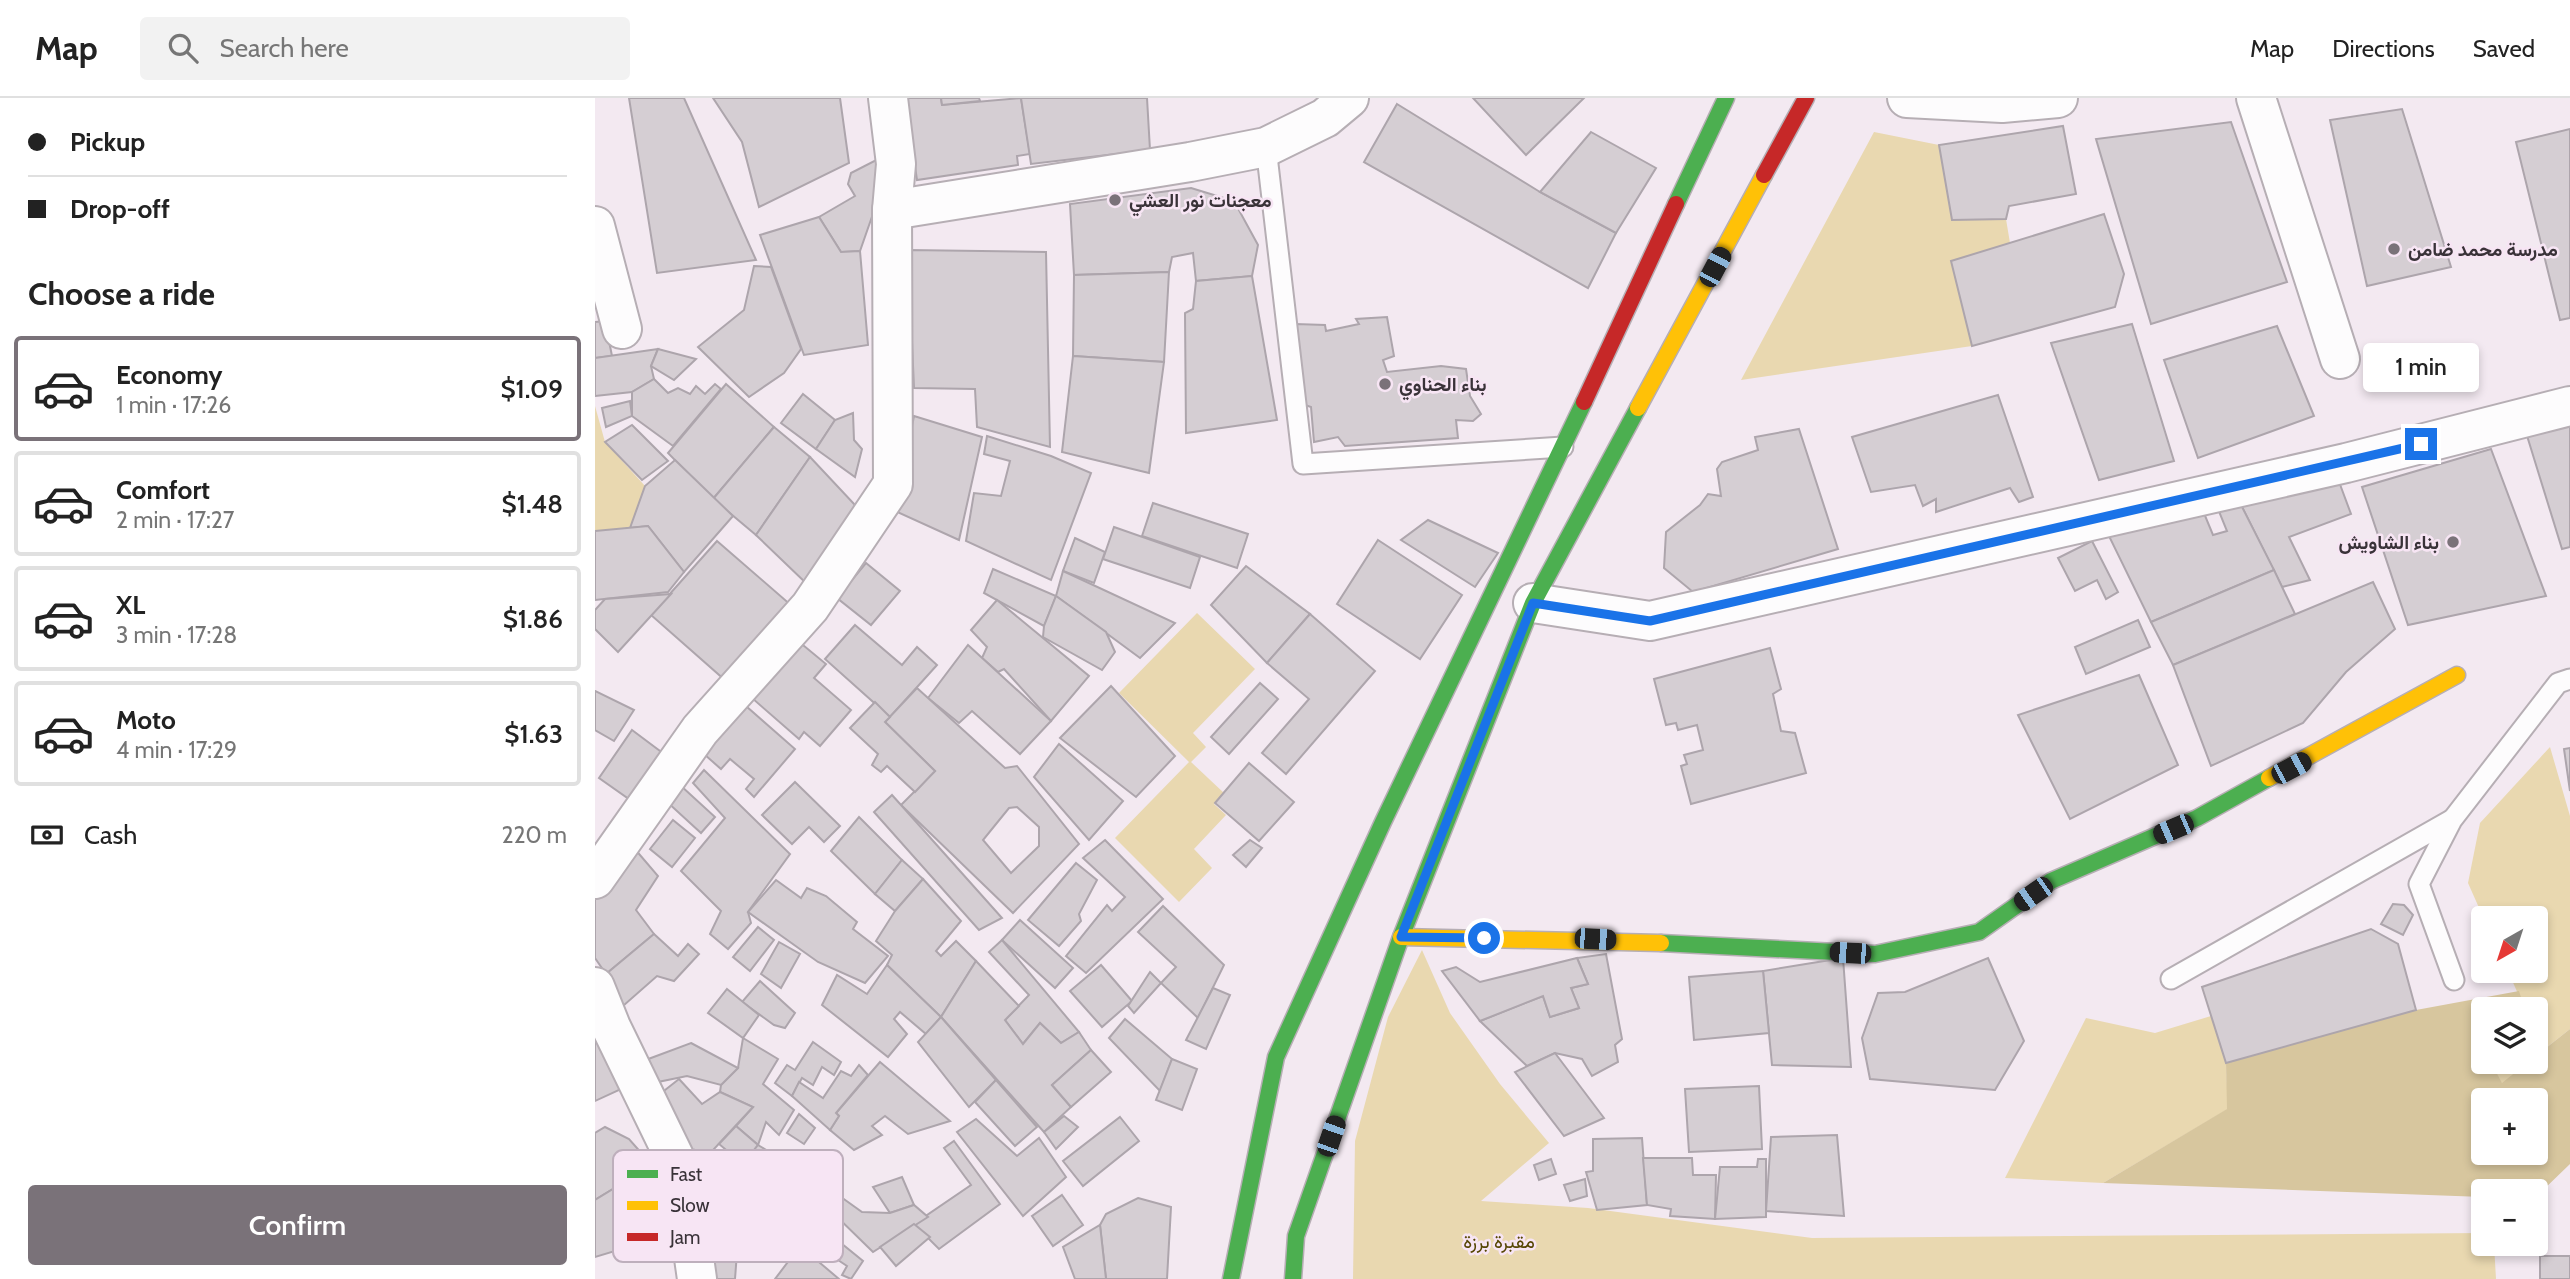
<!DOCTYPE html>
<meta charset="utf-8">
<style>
:root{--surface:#fff;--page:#f2f2f2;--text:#222;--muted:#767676;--line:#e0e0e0;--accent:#7a7279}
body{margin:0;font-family:Cabin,Vazirmatn,sans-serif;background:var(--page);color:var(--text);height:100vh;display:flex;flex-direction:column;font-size:26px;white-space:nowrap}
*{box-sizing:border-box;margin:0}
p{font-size:23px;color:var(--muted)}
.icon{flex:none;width:38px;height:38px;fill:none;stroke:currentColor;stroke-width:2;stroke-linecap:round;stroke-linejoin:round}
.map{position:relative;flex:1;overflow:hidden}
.sheet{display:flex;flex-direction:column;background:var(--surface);width:595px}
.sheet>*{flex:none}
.guide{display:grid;align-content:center;height:154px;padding:0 28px;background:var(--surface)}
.needle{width:46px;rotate:219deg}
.fabs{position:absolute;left:1876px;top:808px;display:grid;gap:14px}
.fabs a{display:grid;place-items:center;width:77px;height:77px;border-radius:7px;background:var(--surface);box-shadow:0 4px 10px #0003;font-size:35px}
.end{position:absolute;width:32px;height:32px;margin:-16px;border:9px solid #1a73e8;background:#fff;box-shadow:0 0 0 4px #fff}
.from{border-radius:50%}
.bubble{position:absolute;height:49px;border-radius:7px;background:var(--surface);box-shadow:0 4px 10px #0003;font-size:23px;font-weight:600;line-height:49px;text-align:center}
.car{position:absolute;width:21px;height:42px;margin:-21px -10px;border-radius:9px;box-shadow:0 0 5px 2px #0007;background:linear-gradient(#222 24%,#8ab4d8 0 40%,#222 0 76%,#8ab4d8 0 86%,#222 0)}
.guide b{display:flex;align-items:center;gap:24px;height:66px;font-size:26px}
.guide b+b{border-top:2px solid var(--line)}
.guide i{width:18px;height:18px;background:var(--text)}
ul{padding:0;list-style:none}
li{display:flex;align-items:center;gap:21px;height:105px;margin:0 14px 10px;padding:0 14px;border:4px solid var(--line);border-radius:7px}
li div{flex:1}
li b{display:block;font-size:26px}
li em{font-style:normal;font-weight:600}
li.selected{border-color:var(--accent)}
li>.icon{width:63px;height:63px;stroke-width:1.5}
h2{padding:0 28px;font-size:32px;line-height:84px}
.pay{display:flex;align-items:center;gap:18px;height:77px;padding:0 28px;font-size:26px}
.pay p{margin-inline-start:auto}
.action{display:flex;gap:14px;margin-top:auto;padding:14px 28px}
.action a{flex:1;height:80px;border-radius:7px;background:var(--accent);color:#fff;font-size:28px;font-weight:600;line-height:80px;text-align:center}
header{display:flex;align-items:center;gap:42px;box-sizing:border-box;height:98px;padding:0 35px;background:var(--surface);border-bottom:2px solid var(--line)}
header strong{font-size:33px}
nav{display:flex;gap:38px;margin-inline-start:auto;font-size:24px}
.search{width:490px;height:63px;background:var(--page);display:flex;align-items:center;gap:18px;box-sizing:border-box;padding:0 24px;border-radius:7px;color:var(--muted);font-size:26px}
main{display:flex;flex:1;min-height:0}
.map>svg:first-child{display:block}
</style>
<header>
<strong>Map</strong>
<div class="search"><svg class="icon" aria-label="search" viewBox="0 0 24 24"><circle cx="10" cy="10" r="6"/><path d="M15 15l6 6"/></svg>Search here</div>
<nav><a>Map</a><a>Directions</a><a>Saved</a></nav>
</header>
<main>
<section class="sheet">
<div class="guide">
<b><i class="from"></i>Pickup</b>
<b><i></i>Drop-off</b>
</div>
<h2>Choose a ride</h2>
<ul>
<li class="selected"><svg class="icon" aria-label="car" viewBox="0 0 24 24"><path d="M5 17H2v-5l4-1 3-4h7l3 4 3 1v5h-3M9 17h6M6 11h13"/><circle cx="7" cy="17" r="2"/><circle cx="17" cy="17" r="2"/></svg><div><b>Economy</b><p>1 min · 17:26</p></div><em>$1.09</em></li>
<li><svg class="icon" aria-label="car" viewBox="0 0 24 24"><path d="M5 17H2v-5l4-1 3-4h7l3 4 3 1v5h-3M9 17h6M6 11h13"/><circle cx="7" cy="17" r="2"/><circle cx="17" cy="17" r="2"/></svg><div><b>Comfort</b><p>2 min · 17:27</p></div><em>$1.48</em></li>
<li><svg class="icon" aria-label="car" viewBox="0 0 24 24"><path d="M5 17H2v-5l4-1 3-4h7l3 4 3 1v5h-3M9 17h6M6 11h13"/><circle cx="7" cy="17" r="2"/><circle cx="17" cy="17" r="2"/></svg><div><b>XL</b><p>3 min · 17:28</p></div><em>$1.86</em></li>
<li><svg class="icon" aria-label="car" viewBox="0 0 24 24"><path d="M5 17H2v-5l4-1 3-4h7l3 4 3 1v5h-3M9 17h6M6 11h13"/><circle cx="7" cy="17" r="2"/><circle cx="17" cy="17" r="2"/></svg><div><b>Moto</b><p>4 min · 17:29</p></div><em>$1.63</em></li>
</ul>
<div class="pay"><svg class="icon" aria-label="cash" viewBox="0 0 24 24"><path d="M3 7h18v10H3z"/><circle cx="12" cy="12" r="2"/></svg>Cash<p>220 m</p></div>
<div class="action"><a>Confirm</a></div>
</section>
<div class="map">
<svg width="1975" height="1181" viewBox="0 0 1975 1181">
<rect width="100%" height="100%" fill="#f3e9f1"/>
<g fill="#e9d8b0">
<path d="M1279 34 1344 47 1357 122 1411 121 1415 145 1357 164 1377 248 1146 282Z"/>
<path d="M0 308 10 344 50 388 35 430 0 433Z"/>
<path d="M602 515 660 571 598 635 611 649 596 664 630 696 619 706 631 717 599 751 617 770 584 804 520 740 594 664 524 595Z"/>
<path d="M1955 649 1975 718V931L1941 958V912H1930L1913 873H1941V821H1889L1873 785 1885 725Z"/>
<path d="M827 852 855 915 905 986 954 1045 886 1103 993 1110 1217 1140 1888 1135V1146H1899L1901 1181H758L760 1043 793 919Z"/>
<path d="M1616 918 1631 965 1633 1011 1508 1085 1410 1080 1491 920 1560 935Z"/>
<path d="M1901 964H1933L1907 986 1897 967Z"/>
</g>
<path fill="#d7c69e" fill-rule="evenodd" d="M1924 893 1930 912H1888V964H1901L1898 968 1907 985 1933 964H1941V958L1975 931V1066L1941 1099V1094H1888V1099L1508 1085 1632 1011 1631 965 1821 912ZM1888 1003H1941V1055H1888Z"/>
<g fill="#d5ced3" stroke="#ada5ac" stroke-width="2" fill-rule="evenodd">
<path d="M34 0H89L161 162 62 175Z"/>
<path d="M118 0H245L254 65 164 109 147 44Z"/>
<path d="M310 0H346L347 7 426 0 435 56 422 58 423 67 322 82Z"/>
<path d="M346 0H384L385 3 347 7Z"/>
<path d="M426 0H552L555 52 436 66Z"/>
<path d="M878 0H989L931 57Z"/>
<path d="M802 6 945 94 1021 135 993 190 769 64Z"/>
<path d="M1807 11 1856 169 1772 188 1735 22Z"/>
<path d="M1636 24 1692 184 1556 226 1501 41Z"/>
<path d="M1468 28 1481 96 1414 108 1411 121 1357 122 1344 47Z"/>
<path d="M1975 31V220L1965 222 1921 44Z"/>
<path d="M996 34 1061 70 1021 135 945 94Z"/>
<path d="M293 56 295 67 265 153 246 154 224 119 260 98 253 86 256 75Z"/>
<path d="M596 90 639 103 663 147 657 178 601 183 598 155 577 159 574 174 479 177 475 106Z"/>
<path d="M1509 116 1529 176 1520 209 1377 248 1356 163Z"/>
<path d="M224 119 246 154 265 153 273 247 209 257 165 137Z"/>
<path d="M313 152 451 154 455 349 382 329 380 291 319 290Z"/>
<path d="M159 168 176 169 206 251 189 275 154 299 103 249 149 212Z"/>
<path d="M574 174 569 264 478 258 479 177Z"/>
<path d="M657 178 682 322 591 335 590 215 598 211 601 183Z"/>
<path d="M792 219 799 258 788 262 792 274 846 268 871 271 875 298 886 316 878 323 861 322 863 340 750 348 743 339 719 344 716 309 710 307 701 226 730 227 731 233 764 226 761 221Z"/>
<path d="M10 223 17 258 0 260V224Z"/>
<path d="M1537 226 1579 363 1504 382 1456 245Z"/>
<path d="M1682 228 1719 318 1603 360 1569 262Z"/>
<path d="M63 251 56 268 59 281 37 294 0 298V260Z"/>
<path d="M63 251 101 261 79 282 56 268Z"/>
<path d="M478 258 569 264 554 375 467 354Z"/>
<path d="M59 281 73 295 83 290 95 296 101 288 110 296 120 286 126 291 78 348 37 318V294Z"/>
<path d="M131 286 179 329 118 401 73 355Z"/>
<path d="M208 296 240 322 221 351 186 325Z"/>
<path d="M1403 297 1438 399 1424 404 1415 390 1341 414V401L1328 408 1320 387 1276 394 1257 339Z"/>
<path d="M35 303 37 318 11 329 7 310Z"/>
<path d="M258 315 259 342 267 351 260 379 221 351 240 322Z"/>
<path d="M1975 316V449L1967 451 1929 328Z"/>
<path d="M319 318 387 339 364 442 300 413Z"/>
<path d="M37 327 73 363 47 382 10 344Z"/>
<path d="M179 329 215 359 161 437 118 401Z"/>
<path d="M1204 331 1243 451 1098 494 1069 470 1071 434 1105 407 1113 396 1126 398 1122 371 1127 364 1163 352 1160 339Z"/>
<path d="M392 338 456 358 496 375 456 482 371 443 379 395 406 398 415 363 389 356Z"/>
<path d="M1896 351 1951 498 1813 527 1767 389Z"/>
<path d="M215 359 260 407 242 450 213 487 161 437Z"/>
<path d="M80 362 138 418 89 474 53 428 35 430 50 388Z"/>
<path d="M1743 381 1756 416 1694 439 1715 482 1687 489 1646 407Z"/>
<path d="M1641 397 1679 472 1556 524 1512 434 1606 408 1618 437 1632 433 1621 406Z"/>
<path d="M558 405 653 436 642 470 547 438Z"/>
<path d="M833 422 903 455 880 489 806 442Z"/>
<path d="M53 428 89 474 73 494 0 502V433Z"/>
<path d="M519 429 605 459 595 490 508 461Z"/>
<path d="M480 440 510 454 499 485 468 473Z"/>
<path d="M783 442 867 497 825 561 742 506Z"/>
<path d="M122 443 197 508 131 583 56 517Z"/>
<path d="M1497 443 1523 494 1511 501 1502 482 1480 493 1463 460Z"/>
<path d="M271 465 305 493 276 527 242 500Z"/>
<path d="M651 468 715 516 672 565 616 507Z"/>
<path d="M398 471 461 498 449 528 389 495Z"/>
<path d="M1679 472 1700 516 1578 567 1556 524Z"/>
<path d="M468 473 580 525 545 560 461 498Z"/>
<path d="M1778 484 1800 531 1751 574 1708 625 1616 668 1578 567Z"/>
<path d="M76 496 23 554 0 531V512L10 501Z"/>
<path d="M461 498 511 534 520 554 507 572 448 539 449 528Z"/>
<path d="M402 502 494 578 456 623 409 571 403 574 387 560 392 549 376 532Z"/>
<path d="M715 516 780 573 691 676 667 655 714 601 672 565Z"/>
<path d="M1543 522 1555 549 1491 576 1480 549Z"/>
<path d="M260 527 307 567 322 549 342 567 295 619 230 561Z"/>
<path d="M197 538 231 566 219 580 256 612 225 648 209 634 204 641 149 593Z"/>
<path d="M373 547 456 623 425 656 377 613 364 625 333 600Z"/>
<path d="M1175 550 1186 591 1178 596 1186 633 1200 635 1211 675 1096 706 1086 668 1092 666 1089 657 1108 652 1102 627 1083 632 1081 625 1071 627 1059 581Z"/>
<path d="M1544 577 1583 667 1475 721 1423 617Z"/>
<path d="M665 585 683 601 634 656 616 639Z"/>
<path d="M516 588 580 658 541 699 465 640Z"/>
<path d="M322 590 410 670 422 668 484 746 418 815 306 707 340 673 290 624ZM422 709 444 729V748L416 775 388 742 414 710Z"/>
<path d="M0 593 39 612 19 643 0 632Z"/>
<path d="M143 601 200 651 159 699 151 691 159 681 135 661 126 671 101 649Z"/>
<path d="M280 604 295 619 290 624 340 673 320 694 292 668 286 674 277 667 283 656 255 630Z"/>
<path d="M37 632 73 659 41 706 4 680Z"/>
<path d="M464 646 528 703 494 742 439 679Z"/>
<path d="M1975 650V693L1969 651Z"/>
<path d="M654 665 699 704 664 743 620 705Z"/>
<path d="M109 672 195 756 153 814 156 825 133 851 115 836 126 813 86 773 130 720 98 685Z"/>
<path d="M200 684 245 728 229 744 214 729 197 746 167 717Z"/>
<path d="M85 687 120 719 106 735 71 703Z"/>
<path d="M297 697 306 707 407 820 384 832 279 714Z"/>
<path d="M264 719 307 762 280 796 236 753Z"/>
<path d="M78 722 100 740 77 769 55 751Z"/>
<path d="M510 742 568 801 491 875 471 858 512 807 517 813 530 799 488 760Z"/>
<path d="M655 742 667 750 651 769 638 757Z"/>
<path d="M33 743 63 778 41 812 59 836 11 876 0 860V787Z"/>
<path d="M307 762 328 781 300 813 280 796Z"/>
<path d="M481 765 502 782 484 816 486 823 464 848 433 822Z"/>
<path d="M328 781 366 823 341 853 346 858 361 843 381 863 346 919 292 867 297 857 281 843 300 813Z"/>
<path d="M181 782 206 800 212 790 231 798 262 824 258 831 293 858 270 885 223 864 153 814Z"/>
<path d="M1798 806 1809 807 1818 817 1808 837 1786 826Z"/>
<path d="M568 808 629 867 603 920 566 885 581 869 543 834Z"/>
<path d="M425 822 478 870 460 890 407 842Z"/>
<path d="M163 829 179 842 155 873 138 859Z"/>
<path d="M1776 831 1803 846 1821 912 1631 965 1607 889Z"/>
<path d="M59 836 83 858 93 846 104 856 79 883 62 878 28 908 11 876Z"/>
<path d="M407 842 484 934 466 945 445 925 428 946 410 922 434 897 394 854Z"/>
<path d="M184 844 205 856 186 890 166 876Z"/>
<path d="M1011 856 1027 941 1020 947 1023 964 997 978 987 961 960 955 932 968 885 923 948 898 955 919 984 910 976 890 993 886 982 860Z"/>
<path d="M982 860 993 886 976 890 984 910 955 919 948 898 885 923 847 873 861 869 885 884Z"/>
<path d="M1248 860 1256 969 1177 967 1168 873Z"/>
<path d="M1393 860 1429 943 1400 992 1275 981 1267 940 1283 895 1310 894Z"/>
<path d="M381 863 424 908 410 922 428 946 445 925 466 945 484 934 496 952 457 987 476 1009 449 1034 346 919Z"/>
<path d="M292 867 346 919 331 936 305 914 299 921 312 936 293 959 227 907 242 877 272 896Z"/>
<path d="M506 867 537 903 507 929 475 893Z"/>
<path d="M1168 873 1174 935 1099 942 1094 879Z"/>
<path d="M555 874 566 885 539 915 533 908Z"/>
<path d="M165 883 200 915 190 930 179 927 147 904Z"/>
<path d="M618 890 635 897 611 951 591 942Z"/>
<path d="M132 891 164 917 148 940 113 915Z"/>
<path d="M346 919 401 982 374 1009 323 944Z"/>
<path d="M530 921 577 961 565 993 514 940Z"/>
<path d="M14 937 37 986 0 1003V943Z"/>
<path d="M148 940 183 961 168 986 199 1012 184 1037 171 1024 163 1047 141 1028 158 1009 125 994 126 987 143 970Z"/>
<path d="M218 944 246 964 239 977 227 969 218 987 207 980 197 998 180 985 192 967 200 972Z"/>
<path d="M96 945 143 970 126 987 92 978 53 986 48 963Z"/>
<path d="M496 952 516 974 476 1009 457 987Z"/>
<path d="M960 955 1009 1020 969 1038 920 974Z"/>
<path d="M577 961 602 971 587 1012 561 1002Z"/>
<path d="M285 964 355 1023 313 1036 290 1018 277 1028 287 1037 259 1052 235 1032 244 1018 241 1015Z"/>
<path d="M264 967 273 977 241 1015 244 1018 235 1032 197 998 204 984 228 1000 246 973 256 978Z"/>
<path d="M84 981 107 1006 125 994 158 1009 107 1064 99 1052 95 1057 65 996Z"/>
<path d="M401 982 442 1029 420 1048 380 1004Z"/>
<path d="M1164 988 1167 1051 1094 1054 1090 991Z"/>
<path d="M204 1016 220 1030 209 1046 192 1035Z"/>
<path d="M469 1018 483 1029 461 1051 449 1034Z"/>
<path d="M525 1019 544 1043 488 1088 468 1063Z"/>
<path d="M381 1021 422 1058 444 1040 471 1079 428 1118 362 1034Z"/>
<path d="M141 1028 163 1047 148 1066 124 1046Z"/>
<path d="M10 1029 34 1041 49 1058 55 1086 21 1099 18 1091 0 1102V1035Z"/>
<path d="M1242 1037 1249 1118 1171 1113 1176 1039Z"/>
<path d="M1047 1040 1052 1107 1002 1112 991 1074 998 1073V1041Z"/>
<path d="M359 1043 405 1106 344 1151 319 1126 376 1087 349 1050Z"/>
<path d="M163 1047 181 1058 164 1079 148 1066Z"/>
<path d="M1048 1060H1097L1098 1077H1121L1120 1121 1075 1118 1076 1111 1052 1107Z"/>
<path d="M956 1061 961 1076 944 1082 939 1067Z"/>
<path d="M1163 1061H1171V1119L1120 1121 1125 1069H1162Z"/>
<path d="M307 1079 319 1107 295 1115 278 1089Z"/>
<path d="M990 1081 992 1098 975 1103 969 1087Z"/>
<path d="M55 1086 63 1140 0 1159V1102L18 1091 21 1099Z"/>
<path d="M467 1097 488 1127 458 1148 437 1118Z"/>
<path d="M246 1099 267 1114 295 1115 319 1107 333 1119 278 1154 234 1111Z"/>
<path d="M543 1100 576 1109 572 1181H511L505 1127 511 1116Z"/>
<path d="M319 1126 335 1139 301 1168 285 1149Z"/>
<path d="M505 1127 511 1181H480L468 1149Z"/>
<path d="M225 1128 268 1163 256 1181 247 1177 252 1168 213 1142Z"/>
<path d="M110 1135 143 1141 140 1181H114Z"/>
<path d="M205 1148 244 1181H180Z"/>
<rect x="1945" y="1158" width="30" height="23"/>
</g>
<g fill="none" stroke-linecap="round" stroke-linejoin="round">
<g stroke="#b6aeb4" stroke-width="23">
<g id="lane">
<path d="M671 49 708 366 968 349"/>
<path d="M1576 881 1856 722"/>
<path d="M1859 882 1824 786 1857 722 1963 585 1975 581"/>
</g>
</g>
<g stroke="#b6aeb4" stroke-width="42">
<g id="street">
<path d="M1312 0 1407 5 1463 0"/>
<path d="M1661 0 1745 261"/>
<path d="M297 112 595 64 671 49 730 20 754 0"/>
<path d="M0 128 27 231"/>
<path d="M938 505 1055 523 1751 365 1975 308"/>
<path d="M0 781 105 632 215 509 298 386 297 112 301 66 293 0"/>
<path d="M0 889 16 929 87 1075 102 1181"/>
</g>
</g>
<g stroke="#b6aeb4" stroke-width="19">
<g id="fast">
<path d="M1081 106 1131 0"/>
<path d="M1066 845 1280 856 1384 834 1456 783 1602 720 1674 680"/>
<path d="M636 1181 681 959 788 724 989 304"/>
<path d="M698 1181 701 1138 806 839 938 505 1043 310"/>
</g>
</g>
<g stroke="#b6aeb4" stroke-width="19">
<g id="slow">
<path d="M1043 310 1169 77"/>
<path d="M1674 680 1862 577"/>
<path d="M806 839 1066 845"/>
</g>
</g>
<g stroke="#b6aeb4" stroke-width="19">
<g id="jam">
<path d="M1169 77 1211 0"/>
<path d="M989 304 1081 106"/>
</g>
</g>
<use href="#lane" stroke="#fdfcfd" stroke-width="19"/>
<use href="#street" stroke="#fdfcfd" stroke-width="38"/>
<use href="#fast" stroke="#4caf50" stroke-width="16"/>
<use href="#slow" stroke="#ffc107" stroke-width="16"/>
<use href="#jam" stroke="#c62828" stroke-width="16"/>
</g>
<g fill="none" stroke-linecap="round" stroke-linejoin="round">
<path stroke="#1a73e8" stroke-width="9" d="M889 840 806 839 938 505 1055 523 1826 346"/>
</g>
<g fill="#7a7279" stroke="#f7e5f4" stroke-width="2.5">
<circle cx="520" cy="102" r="7"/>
<circle cx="1799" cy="151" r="7"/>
<circle cx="790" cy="286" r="7"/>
<circle cx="1858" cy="444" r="7"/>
</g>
<g text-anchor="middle" stroke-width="5" stroke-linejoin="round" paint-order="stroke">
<g font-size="19" font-weight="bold" fill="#393238" stroke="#f7e5f4" text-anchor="start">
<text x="534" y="109">معجنات نور العشي</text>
<text x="1813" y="158">مدرسة محمد ضامن</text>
<text x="804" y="293">بناء الحناوي</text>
<text x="1844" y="451" text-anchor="end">بناء الشاويش</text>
</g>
<g font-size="19" fill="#564603" stroke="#f7e5f4">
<text x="904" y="1150">مقبرة برزة</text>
</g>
</g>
<rect x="18" y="1052" width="230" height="112" rx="10" fill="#f7e5f4" stroke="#beafbc" stroke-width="2"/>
<rect x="32" y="1072" width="31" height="8" fill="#4caf50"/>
<rect x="32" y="1103" width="31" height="9" fill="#ffc107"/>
<rect x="32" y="1135" width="31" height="8" fill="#c62828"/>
<g font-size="19" fill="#393238">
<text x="75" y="1083">Fast</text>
<text x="75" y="1114">Slow</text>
<text x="75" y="1146">Jam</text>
</g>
</svg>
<div class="fabs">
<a><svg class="needle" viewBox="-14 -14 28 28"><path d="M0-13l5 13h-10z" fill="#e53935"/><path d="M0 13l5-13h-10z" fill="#767676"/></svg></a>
<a><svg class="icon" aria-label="layers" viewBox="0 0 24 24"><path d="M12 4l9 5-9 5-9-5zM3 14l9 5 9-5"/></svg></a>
<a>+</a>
<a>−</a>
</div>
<i class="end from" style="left:889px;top:840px"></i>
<i class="end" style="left:1826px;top:346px"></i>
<div class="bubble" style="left:1768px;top:245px;width:116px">1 min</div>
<i class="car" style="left:1120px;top:169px;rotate:28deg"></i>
<i class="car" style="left:1696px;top:670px;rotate:62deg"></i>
<i class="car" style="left:1578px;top:731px;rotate:247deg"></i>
<i class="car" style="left:1438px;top:796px;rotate:235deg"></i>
<i class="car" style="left:1000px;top:841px;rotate:93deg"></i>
<i class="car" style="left:1255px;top:855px;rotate:273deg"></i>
<i class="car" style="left:736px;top:1038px;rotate:19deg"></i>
</div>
</main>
